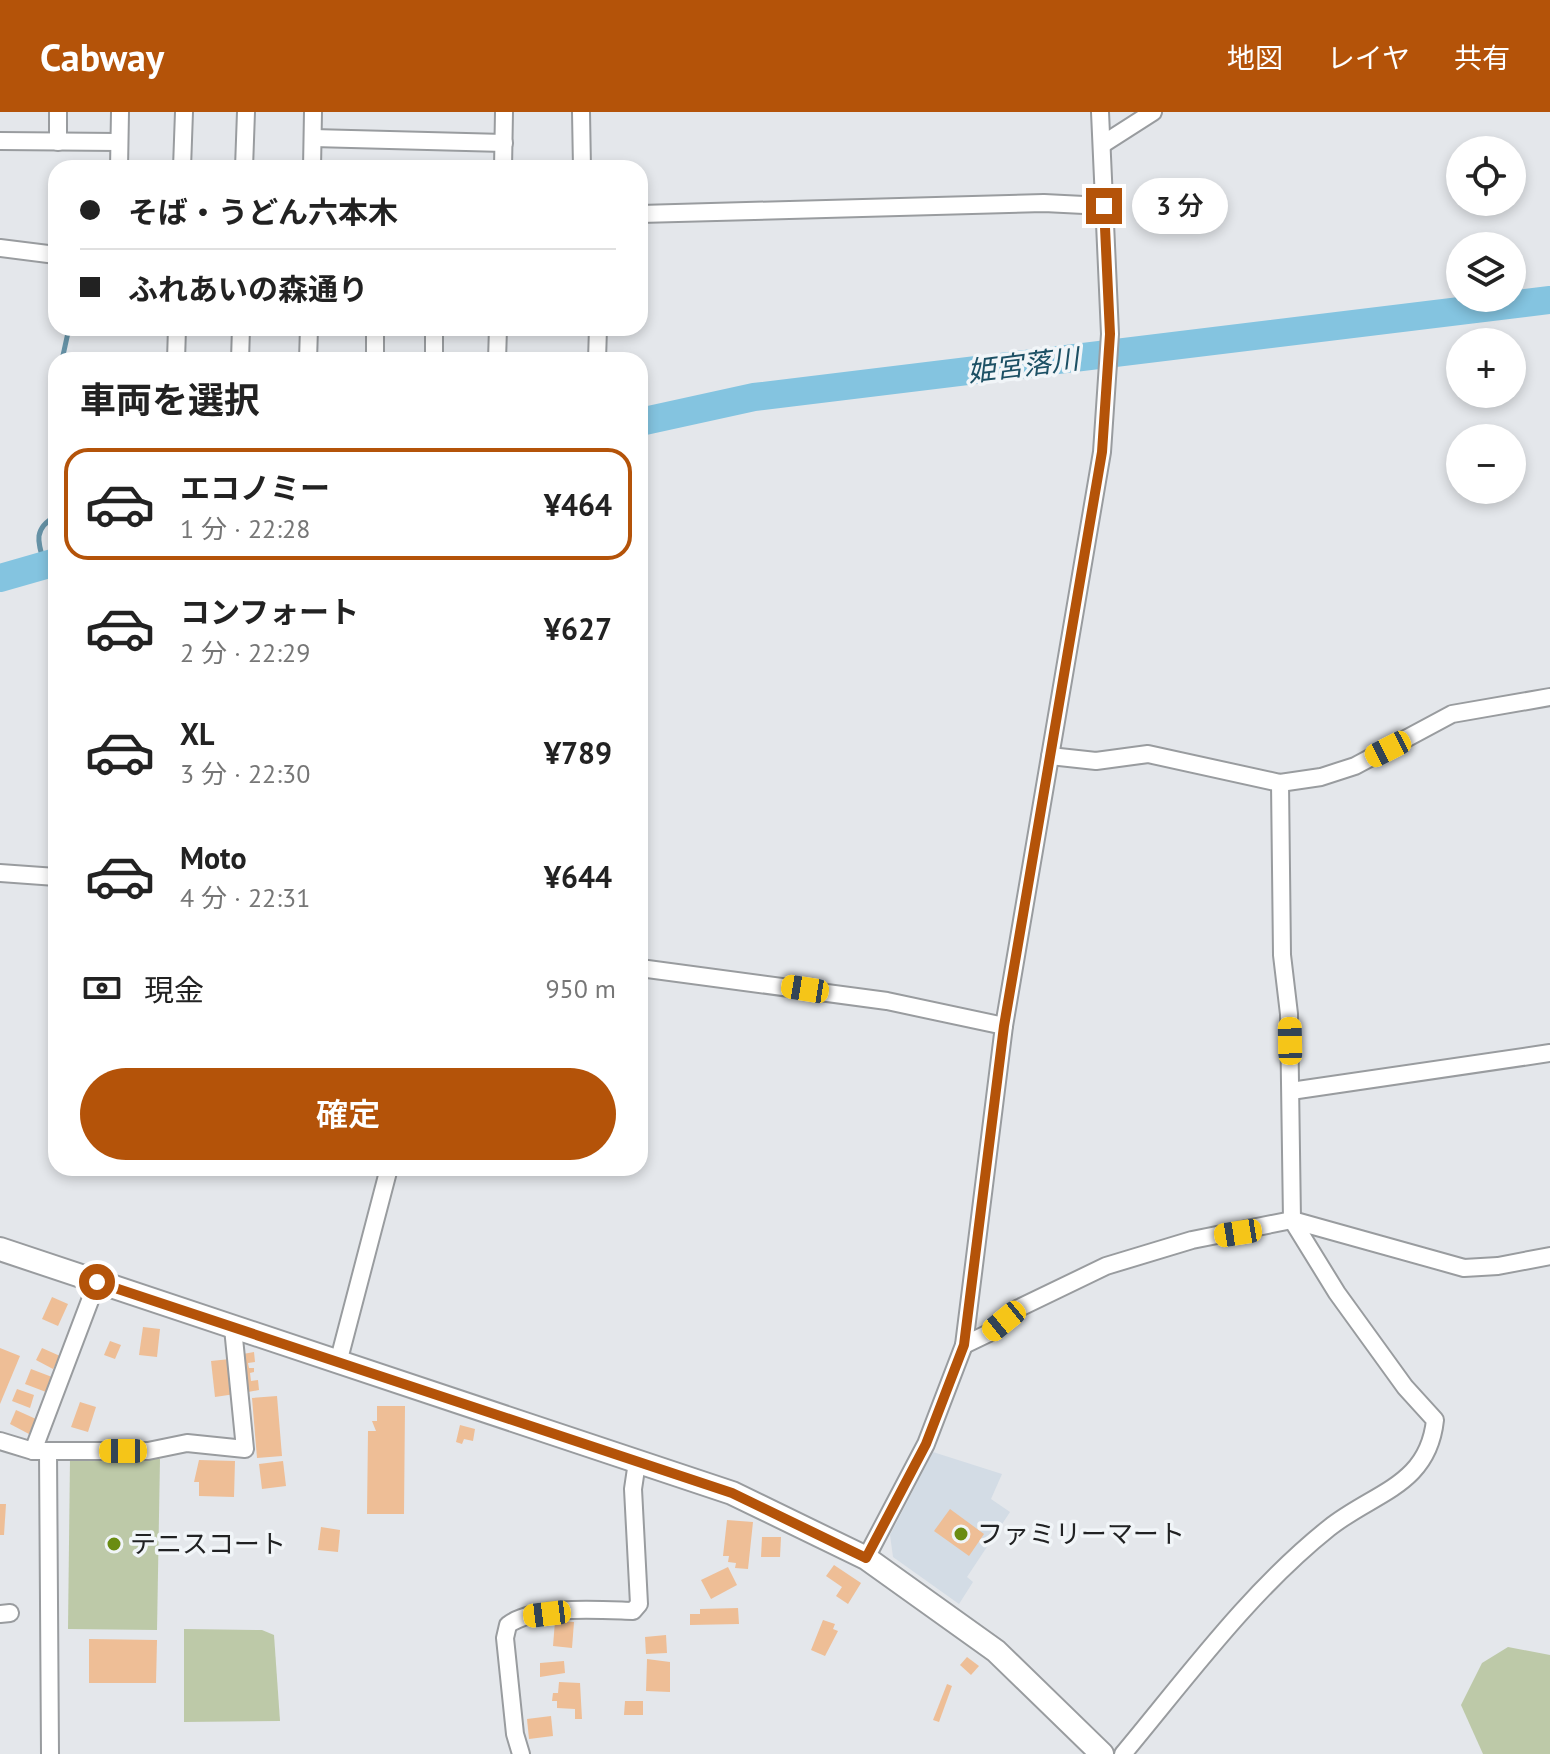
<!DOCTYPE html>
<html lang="ja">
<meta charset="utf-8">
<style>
:root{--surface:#fff;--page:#f2f2f2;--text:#222;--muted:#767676;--line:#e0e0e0;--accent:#b45309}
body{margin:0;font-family:"PT Sans","Noto Sans JP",sans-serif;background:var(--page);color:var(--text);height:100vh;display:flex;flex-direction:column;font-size:30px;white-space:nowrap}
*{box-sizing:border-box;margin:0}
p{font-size:26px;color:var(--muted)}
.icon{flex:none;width:44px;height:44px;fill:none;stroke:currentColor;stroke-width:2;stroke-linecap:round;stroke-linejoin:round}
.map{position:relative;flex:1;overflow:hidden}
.panel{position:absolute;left:48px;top:240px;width:600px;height:824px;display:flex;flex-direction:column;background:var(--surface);border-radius:24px;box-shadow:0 4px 12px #0003}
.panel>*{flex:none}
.guide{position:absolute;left:48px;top:48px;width:600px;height:176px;border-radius:24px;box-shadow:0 4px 12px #0003;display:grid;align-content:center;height:176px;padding:0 32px;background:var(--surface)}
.controls{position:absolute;left:1446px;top:24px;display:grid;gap:16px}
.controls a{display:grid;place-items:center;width:80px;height:80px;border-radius:50%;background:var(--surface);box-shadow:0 4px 12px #0003;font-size:40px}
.end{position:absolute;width:36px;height:36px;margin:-18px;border:10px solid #b45309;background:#fff;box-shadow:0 0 0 4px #fff}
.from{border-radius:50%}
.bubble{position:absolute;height:56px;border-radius:28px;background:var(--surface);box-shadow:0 4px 12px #0003;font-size:26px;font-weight:600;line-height:56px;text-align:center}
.car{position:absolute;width:24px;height:48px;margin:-24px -12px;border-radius:10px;box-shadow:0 0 6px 2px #0007;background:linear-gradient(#f5c518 24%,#345 0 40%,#f5c518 0 76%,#345 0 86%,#f5c518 0)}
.guide b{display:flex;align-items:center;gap:28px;height:76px;font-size:30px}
.guide b+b{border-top:2px solid var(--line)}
.guide i{width:20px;height:20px;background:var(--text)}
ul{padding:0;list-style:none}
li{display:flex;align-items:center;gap:24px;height:112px;margin:0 16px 12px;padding:0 16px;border:4px solid transparent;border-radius:24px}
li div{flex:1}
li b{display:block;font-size:30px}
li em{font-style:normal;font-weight:600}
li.active{border-color:var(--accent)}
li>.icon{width:72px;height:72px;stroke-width:1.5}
h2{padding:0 32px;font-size:36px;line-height:96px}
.pay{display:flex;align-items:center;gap:20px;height:88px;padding:0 32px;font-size:30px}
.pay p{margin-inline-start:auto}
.button{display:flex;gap:16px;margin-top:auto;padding:16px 32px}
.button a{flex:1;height:92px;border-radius:48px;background:var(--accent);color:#fff;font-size:32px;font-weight:600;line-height:92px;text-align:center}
header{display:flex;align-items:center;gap:48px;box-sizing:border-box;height:112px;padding:0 40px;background:var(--accent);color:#fff}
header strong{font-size:38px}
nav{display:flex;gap:44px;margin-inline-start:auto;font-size:28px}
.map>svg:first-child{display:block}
</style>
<header>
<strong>Cabway</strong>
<nav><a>地図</a><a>レイヤ</a><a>共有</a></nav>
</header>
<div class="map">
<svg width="1550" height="1642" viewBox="0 0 1550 1642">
<rect width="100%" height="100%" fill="#e4e7eb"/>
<path fill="#d3dce5" d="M933 1340 1002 1362 991 1387 1010 1400 967 1465 973 1470 959 1492 893 1445 890 1423Z"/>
<g fill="#bdc9a8">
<path d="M70 1346 160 1347 157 1518 68 1517Z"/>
<path d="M184 1517 262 1518 274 1523 280 1609 184 1610Z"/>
<path d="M1508 1535 1550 1543V1642H1483L1461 1593 1482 1551Z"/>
</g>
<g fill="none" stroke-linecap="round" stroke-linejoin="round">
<g stroke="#6693a7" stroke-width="5">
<path d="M62 248 69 216"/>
<path d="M45 453C38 431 32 417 56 404"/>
</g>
<g stroke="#84c4e0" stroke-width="28">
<path d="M640 310 754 285 1550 188"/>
<path d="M0 466 56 450"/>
</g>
</g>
<g fill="#eebe96">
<path d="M52 1185 68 1192 58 1214 42 1207Z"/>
<path d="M143 1215 160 1217 157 1245 139 1243Z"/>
<path d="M110 1229 121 1233 115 1247 104 1243Z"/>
<path d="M0 1236 20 1244 0 1292Z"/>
<path d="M42 1236 60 1244 53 1257 36 1248Z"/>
<path d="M254 1240 255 1250 248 1251 249 1256H254V1260L250 1261 251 1269 258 1268 259 1278 248 1280 243 1242Z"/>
<path d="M230 1247 235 1282 215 1285 211 1249Z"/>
<path d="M31 1257 52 1265 46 1280 25 1272Z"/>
<path d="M17 1277 34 1283 30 1296 12 1289Z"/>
<path d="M277 1284 282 1344 257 1346 252 1286Z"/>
<path d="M80 1290 96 1295 88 1320 71 1315Z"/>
<path d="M377 1294H405L404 1402H367L368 1319H376L372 1309H377Z"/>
<path d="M16 1298 36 1307 29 1322 10 1312Z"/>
<path d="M460 1313 475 1317 473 1329 464 1327 462 1332 456 1330Z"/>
<path d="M199 1348 235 1349 234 1385 199 1384V1370H194Z"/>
<path d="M283 1349 286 1374 262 1377 259 1352Z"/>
<path d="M0 1392H6L4 1423H0Z"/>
<path d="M950 1397 984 1422 969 1444 934 1419Z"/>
<path d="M727 1408 753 1410 748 1457 735 1456 736 1451 728 1450 729 1444H723Z"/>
<path d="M321 1415 340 1418 338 1440 318 1438Z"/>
<path d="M762 1425H781L780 1445H761Z"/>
<path d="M834 1453 861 1471 848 1492 836 1484 842 1475 826 1464Z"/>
<path d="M728 1455 737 1473 711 1487 701 1468Z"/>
<path d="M738 1496 739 1512 690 1513V1502H700V1497Z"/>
<path d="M823 1508 835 1512 833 1517 838 1519 825 1544 811 1538Z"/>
<path d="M555 1509 574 1510 572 1536 553 1534Z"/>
<path d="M666 1523 667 1541 646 1542 645 1525Z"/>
<path d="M89 1527 157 1528 156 1571H89Z"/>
<path d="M967 1545 979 1554 971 1563 960 1553Z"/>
<path d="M647 1547 670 1550V1580L646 1579Z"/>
<path d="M564 1549 565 1561 540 1565V1551Z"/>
<path d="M559 1570 580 1571 582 1607H575V1597L557 1596V1589H552L553 1581H558Z"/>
<path d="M947 1572 952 1574 939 1610 933 1608Z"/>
<path d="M625 1589H643V1603H624Z"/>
<path d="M551 1604 553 1624 529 1627 527 1607Z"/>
</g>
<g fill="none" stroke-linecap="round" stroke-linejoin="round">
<g stroke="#999c9f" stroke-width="20">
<g id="minor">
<path d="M58 0V30"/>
<path d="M581 0 582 56"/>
<path d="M313 26 504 31"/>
<path d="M0 29 119 30"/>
<path d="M1103 32 1153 0"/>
<path d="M119 56 120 0"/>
<path d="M182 56 184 0"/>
<path d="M244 56 246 0"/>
<path d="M312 56 313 0"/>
<path d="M503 56 504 0"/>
<path d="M640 102 1044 91 1104 94"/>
<path d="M0 136 56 143"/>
<path d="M375 216V248"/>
<path d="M176 248 177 216"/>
<path d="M240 248 241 216"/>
<path d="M308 248 309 216"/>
<path d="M434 248V216"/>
<path d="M497 248 498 216"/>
<path d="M597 248 598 216"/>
<path d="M1050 644 1096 649 1148 642 1280 671 1321 665 1355 654 1452 602 1550 585"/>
<path d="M0 761 56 765"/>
<path d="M640 856 887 889 1004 914"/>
<path d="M1291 979 1550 941"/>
<path d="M964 1233 989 1221 1019 1196 1106 1154 1192 1128 1292 1108 1464 1156 1498 1154 1550 1144"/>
<path d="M338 1251 389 1056"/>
<path d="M0 1329 33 1339H148L187 1331 245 1337 233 1216"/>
<path d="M33 1339 97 1170"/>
<path d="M48 1339 50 1642"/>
<path d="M866 1446 926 1332 964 1233 1004 914 1102 340 1110 222 1100 0"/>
<path d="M0 1502 10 1501"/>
<path d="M521 1642 515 1622 505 1526 508 1513C534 1493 600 1498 633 1499L639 1492 633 1377 637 1350"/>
<path d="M1123 1642C1188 1564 1250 1479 1329 1416 1374 1380 1428 1374 1435 1308L1405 1275 1337 1181 1292 1108 1289 902 1282 843 1280 671"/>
</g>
</g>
<g stroke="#999c9f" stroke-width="26">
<path id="major" d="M0 1137 732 1381 866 1446 996 1539 1102 1642"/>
</g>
<use href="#minor" stroke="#fff" stroke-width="16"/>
<use href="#major" stroke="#fff" stroke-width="22"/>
</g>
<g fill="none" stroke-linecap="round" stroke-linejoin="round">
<path stroke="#b45309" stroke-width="10" d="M97 1170 732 1381 866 1446 926 1332 964 1233 1004 914 1102 340 1110 222 1104 94"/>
</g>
<g fill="#6a8c12" stroke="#f1f5f8" stroke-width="3">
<circle cx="961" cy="1422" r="8"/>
<circle cx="114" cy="1432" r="8"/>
</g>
<g text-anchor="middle" stroke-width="7" stroke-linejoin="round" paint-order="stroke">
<g font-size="26" fill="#212223" stroke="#f1f5f8" text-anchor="start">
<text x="977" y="1431">ファミリーマート</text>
<text x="130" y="1441">テニスコート</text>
</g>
<g font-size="28" font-style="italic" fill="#1c5064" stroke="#f1f5f8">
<text transform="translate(1023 253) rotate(-7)" y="10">姫宮落川</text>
</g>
</g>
</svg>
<div class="controls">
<a><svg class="icon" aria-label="locate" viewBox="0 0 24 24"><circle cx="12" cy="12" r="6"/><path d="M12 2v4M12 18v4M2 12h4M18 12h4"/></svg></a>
<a><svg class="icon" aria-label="layers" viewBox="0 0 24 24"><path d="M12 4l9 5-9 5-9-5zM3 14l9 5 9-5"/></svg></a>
<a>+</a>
<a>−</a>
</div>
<i class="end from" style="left:97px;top:1170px"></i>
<i class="end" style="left:1104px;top:94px"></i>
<div class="bubble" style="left:1132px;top:66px;width:96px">3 分</div>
<i class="car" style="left:1388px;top:637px;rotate:243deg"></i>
<i class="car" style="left:805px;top:877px;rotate:279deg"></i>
<i class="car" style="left:1290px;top:929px;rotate:359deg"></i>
<i class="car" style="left:1238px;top:1121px;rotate:261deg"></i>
<i class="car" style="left:1004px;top:1209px;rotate:231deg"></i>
<i class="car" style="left:123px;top:1339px;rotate:270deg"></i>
<i class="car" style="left:547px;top:1502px;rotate:263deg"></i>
<div class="guide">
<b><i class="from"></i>そば・うどん六本木</b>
<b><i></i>ふれあいの森通り</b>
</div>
<section class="panel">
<h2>車両を選択</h2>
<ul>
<li class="active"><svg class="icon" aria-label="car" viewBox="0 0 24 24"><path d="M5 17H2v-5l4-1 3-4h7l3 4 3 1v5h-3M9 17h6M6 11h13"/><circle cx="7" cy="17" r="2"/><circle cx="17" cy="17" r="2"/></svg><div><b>エコノミー</b><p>1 分 · 22:28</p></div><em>¥464</em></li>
<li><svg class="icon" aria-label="car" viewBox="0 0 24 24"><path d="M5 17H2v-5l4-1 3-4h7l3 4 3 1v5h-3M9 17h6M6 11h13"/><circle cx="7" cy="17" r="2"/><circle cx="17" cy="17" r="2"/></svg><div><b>コンフォート</b><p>2 分 · 22:29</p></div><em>¥627</em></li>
<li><svg class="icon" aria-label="car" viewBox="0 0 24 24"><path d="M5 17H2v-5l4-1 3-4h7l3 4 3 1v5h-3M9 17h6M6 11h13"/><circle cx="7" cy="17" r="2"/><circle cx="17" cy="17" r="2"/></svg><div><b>XL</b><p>3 分 · 22:30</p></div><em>¥789</em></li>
<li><svg class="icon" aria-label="car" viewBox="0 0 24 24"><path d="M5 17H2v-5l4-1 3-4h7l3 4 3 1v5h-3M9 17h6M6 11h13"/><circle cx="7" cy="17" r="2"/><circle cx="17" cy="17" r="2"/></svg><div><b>Moto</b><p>4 分 · 22:31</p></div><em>¥644</em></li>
</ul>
<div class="pay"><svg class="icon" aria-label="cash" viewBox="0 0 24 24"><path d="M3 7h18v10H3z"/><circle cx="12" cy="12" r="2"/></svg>現金<p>950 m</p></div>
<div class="button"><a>確定</a></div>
</section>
</div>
